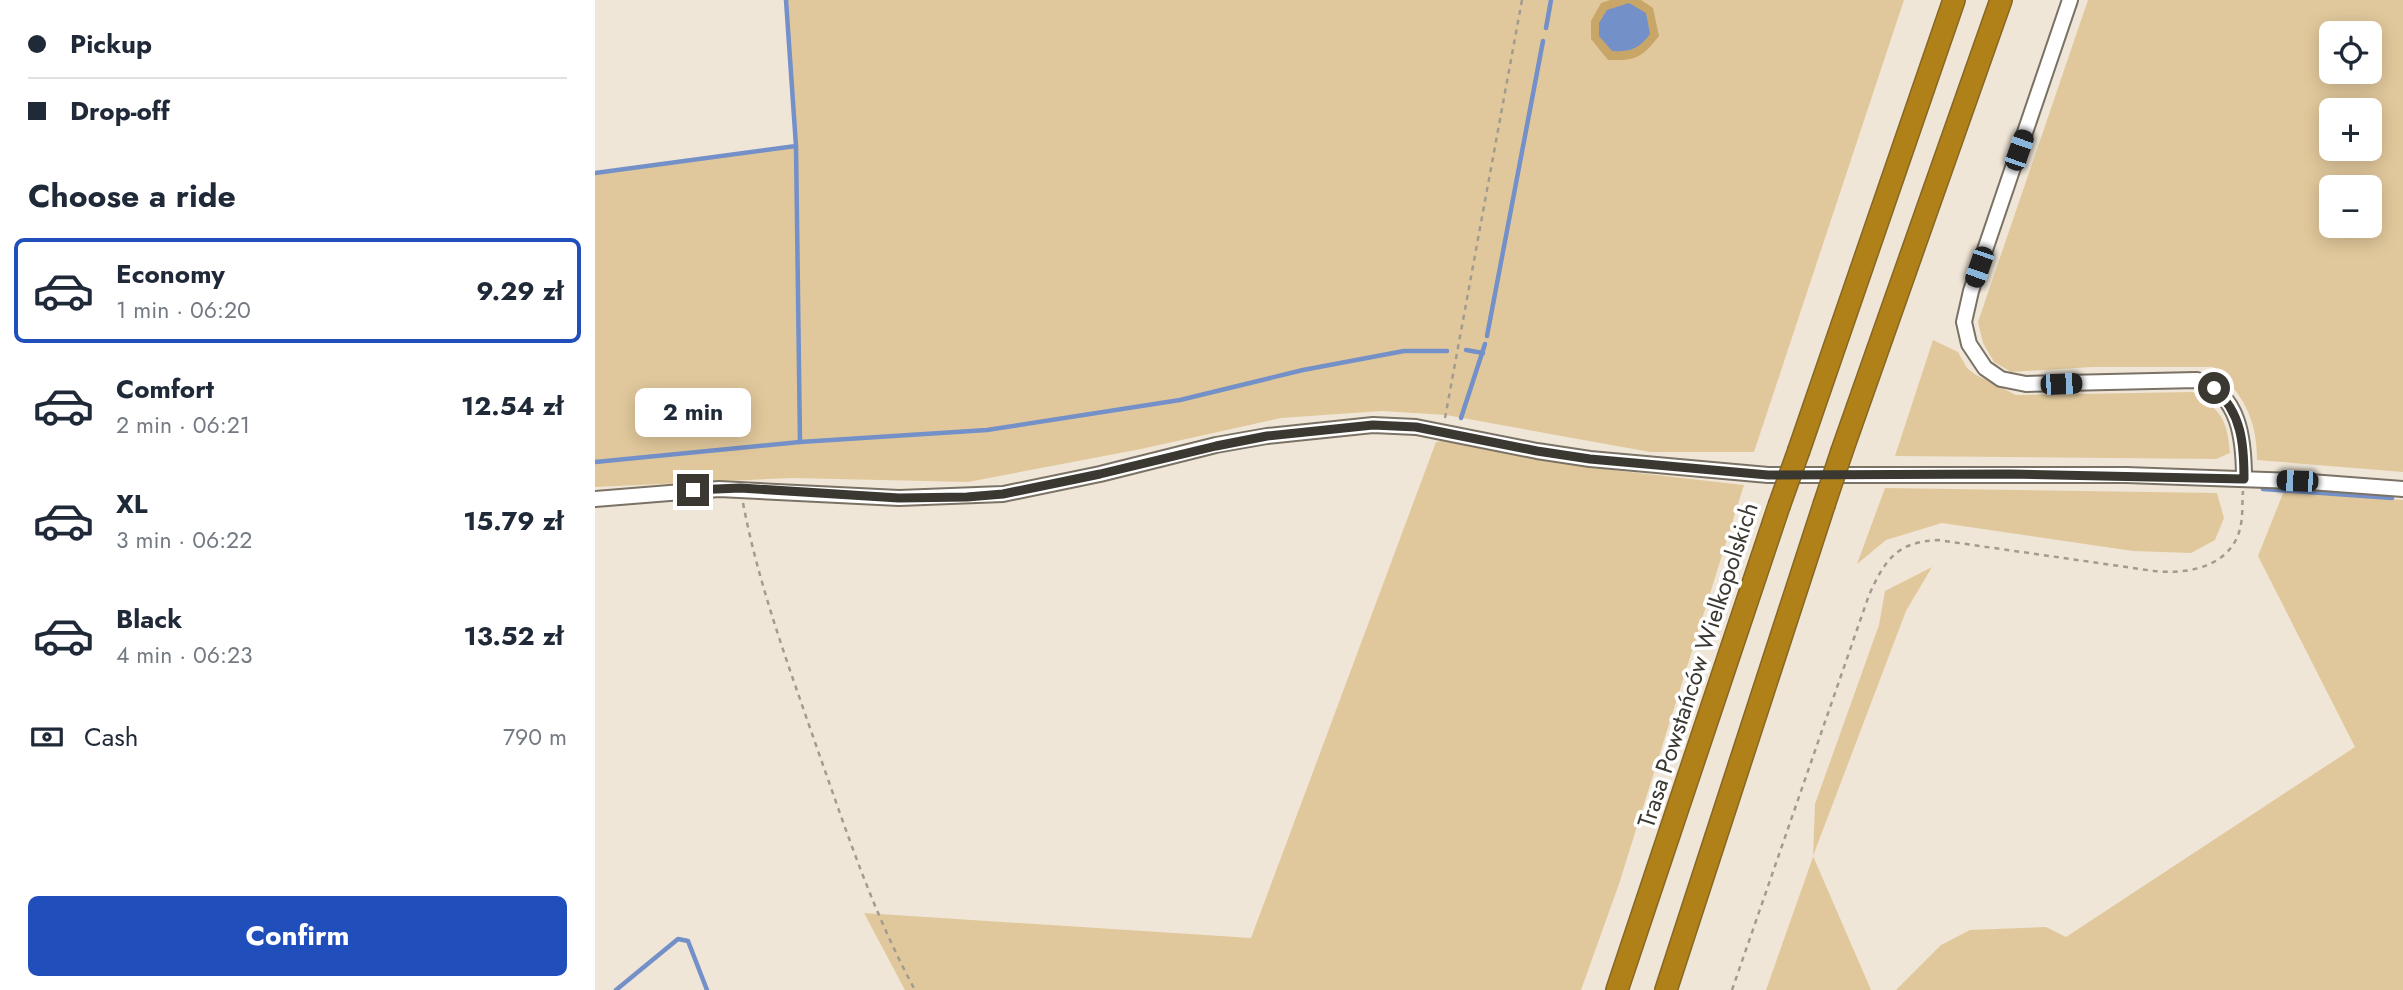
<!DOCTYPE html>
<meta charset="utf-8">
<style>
:root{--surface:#fff;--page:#f2f2f3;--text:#1f2937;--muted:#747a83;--line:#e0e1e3;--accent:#204fbc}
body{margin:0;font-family:Jost,sans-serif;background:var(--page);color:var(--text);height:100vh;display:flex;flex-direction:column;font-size:26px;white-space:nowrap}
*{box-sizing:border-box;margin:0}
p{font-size:23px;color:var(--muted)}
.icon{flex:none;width:38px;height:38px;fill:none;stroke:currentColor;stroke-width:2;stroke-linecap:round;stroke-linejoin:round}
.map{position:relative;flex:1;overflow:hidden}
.drawer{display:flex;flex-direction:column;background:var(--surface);width:595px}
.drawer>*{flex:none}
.banner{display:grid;align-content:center;height:154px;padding:0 28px;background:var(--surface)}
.tools{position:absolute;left:1724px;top:21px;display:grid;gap:14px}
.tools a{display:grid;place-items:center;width:63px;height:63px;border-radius:10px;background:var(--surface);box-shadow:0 4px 18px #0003;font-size:35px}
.end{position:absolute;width:32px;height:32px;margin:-16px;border:9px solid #3b3832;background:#fff;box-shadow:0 0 0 4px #fff}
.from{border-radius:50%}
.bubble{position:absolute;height:49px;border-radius:10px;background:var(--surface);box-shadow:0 4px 18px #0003;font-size:23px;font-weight:700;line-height:49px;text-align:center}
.car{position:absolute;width:21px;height:42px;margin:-21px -10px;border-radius:9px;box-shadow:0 0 5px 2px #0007;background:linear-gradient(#222 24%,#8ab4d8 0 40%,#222 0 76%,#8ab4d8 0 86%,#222 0)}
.banner b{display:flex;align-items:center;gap:24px;height:66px;font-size:26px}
.banner b+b{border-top:2px solid var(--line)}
.banner i{width:18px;height:18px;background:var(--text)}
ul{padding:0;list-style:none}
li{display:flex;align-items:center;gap:21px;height:105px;margin:0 14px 10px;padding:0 14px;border:4px solid transparent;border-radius:10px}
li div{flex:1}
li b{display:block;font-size:26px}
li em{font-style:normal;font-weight:700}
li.on{border-color:var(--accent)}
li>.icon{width:63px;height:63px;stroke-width:1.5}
h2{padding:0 28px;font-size:32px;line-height:84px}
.pay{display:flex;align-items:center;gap:18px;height:77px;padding:0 28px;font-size:26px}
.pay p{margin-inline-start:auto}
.button{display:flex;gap:14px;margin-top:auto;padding:14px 28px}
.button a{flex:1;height:80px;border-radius:10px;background:var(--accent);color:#fff;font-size:28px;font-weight:700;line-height:80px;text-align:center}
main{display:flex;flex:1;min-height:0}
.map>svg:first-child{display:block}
</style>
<main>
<section class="drawer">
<div class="banner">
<b><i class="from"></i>Pickup</b>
<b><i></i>Drop-off</b>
</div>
<h2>Choose a ride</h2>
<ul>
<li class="on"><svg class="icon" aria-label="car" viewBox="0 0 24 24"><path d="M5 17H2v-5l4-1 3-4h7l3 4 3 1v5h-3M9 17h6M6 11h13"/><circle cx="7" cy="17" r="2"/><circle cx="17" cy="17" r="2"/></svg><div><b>Economy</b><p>1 min · 06:20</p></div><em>9.29 zł</em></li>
<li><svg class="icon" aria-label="car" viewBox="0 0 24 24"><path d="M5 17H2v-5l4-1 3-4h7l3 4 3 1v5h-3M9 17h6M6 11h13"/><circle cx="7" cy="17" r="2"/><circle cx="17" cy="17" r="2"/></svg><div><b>Comfort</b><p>2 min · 06:21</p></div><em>12.54 zł</em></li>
<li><svg class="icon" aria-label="car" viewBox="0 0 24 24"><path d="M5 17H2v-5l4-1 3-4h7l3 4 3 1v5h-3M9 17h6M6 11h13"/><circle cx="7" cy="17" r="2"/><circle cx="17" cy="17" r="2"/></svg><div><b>XL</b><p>3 min · 06:22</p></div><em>15.79 zł</em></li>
<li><svg class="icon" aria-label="car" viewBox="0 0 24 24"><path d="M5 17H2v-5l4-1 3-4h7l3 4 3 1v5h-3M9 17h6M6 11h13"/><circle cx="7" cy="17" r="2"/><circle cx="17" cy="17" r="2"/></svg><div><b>Black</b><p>4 min · 06:23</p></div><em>13.52 zł</em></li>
</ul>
<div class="pay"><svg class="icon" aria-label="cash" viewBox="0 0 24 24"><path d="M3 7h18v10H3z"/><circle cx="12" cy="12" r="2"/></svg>Cash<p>790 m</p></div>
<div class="button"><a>Confirm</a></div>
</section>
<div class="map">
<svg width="1808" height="990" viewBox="0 0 1808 990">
<rect width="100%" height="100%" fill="#efe6d7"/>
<g fill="#e1c89c" fill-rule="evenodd">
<path d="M191 0H1309L1159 452H1055L851 415 787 411 686 418 546 449 373 482 197 478 0 487V173L201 146Z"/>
<path d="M1493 0H1808V472L1662 460C1662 418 1648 394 1618 367H1497L1416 372 1399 362 1388 343 1383 322ZM1736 33H1774V72H1736ZM1736 110H1774V149H1736ZM1736 187H1774V226H1736Z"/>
<path d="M1338 340 1363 352 1372 368 1381 375 1421 395 1598 392C1626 411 1632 418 1635 453L1621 459 1300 456Z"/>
<path d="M853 440 982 466 1149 485 1024 884 986 990H310L269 913 656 938 841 442Z"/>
<path d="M1290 488 1622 493 1629 518 1620 540 1596 553 1538 551 1347 523 1291 540 1262 564Z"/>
<path d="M1689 491 1808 500V990H1301L1346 945 1375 930 1451 927 1471 937 1760 747 1663 556Z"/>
<path d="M1337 567 1311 611 1218 856 1276 990H1171L1218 857 1220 804 1284 625 1290 591Z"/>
</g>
<path fill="#c8a668" d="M1015 0H1046L1058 8 1064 36C1047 58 1040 61 1013 60L996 39V21L1006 3Z"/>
<path fill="#7490c8" d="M1034 3 1051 13 1055 34C1044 49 1035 52 1017 51L1004 36V23L1012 10Z"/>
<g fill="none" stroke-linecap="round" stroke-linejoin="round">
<g stroke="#7490c8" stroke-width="4.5">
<path d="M951 28 956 0"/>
<path d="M201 146 205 442"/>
<path d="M0 173 201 146 191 0"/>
<path d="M892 336 948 41"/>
<path d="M871 350 888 353"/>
<path d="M866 418 890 344"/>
<path d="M0 462 205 442 392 430 585 400 708 370 809 351H852"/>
<path d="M1668 489 1797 498"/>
<path d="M21 990 83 939 93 941 112 990"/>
</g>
<g stroke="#7a7265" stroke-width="18">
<g id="minor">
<path d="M1475 0 1376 291 1369 322 1374 344 1390 368 1406 379 1431 384 1602 380C1645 394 1649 440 1649 479"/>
<path d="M0 499 124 489 304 498 408 494 505 474 621 445 672 436 778 425 821 427 942 451 995 459 1173 475H1531L1702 481 1808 489"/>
</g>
</g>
<g stroke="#876722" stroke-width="24">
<g id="highway">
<path d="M1204 450 1359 0"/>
<path d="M1247 451 1406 0"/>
<path d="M1022 990 1184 506"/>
<path d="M1071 990 1229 505"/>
</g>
</g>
<g stroke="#a29b90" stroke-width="2.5" stroke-dasharray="5 5" stroke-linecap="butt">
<path d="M850 418 927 0"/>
<path d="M148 503C164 587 194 667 222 748 251 830 278 913 320 990"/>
<path d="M1137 990 1274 595C1290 560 1301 542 1343 540L1559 571C1594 575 1639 566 1646 524 1648 513 1647 502 1648 491"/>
</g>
<use href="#minor" stroke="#fff" stroke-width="14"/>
<use href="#highway" stroke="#b08119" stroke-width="21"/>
<g stroke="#876722" stroke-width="24" stroke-linecap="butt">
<g id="highway-bridge">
<path d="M1229 505 1247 451"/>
<path d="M1184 506 1204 450"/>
</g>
</g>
<use href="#highway-bridge" stroke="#b08119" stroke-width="21"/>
</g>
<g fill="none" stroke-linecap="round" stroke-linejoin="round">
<path stroke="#3b3832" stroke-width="9" d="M98 490 145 488 304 498 372 497 408 494 505 474 621 446 672 436 778 425 821 427 942 451 995 459 1173 475 1415 474 1649 479C1649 444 1647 413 1619 388"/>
</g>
<g text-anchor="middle" stroke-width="7" stroke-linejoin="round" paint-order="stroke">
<g font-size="24" fill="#3b3832" stroke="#fff">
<text transform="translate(1103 665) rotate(-72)" y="8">Trasa Powstańców Wielkopolskich</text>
</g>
</g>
</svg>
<div class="tools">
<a><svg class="icon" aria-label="locate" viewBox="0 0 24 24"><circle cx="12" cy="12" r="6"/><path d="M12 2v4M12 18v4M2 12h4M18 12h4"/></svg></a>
<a>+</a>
<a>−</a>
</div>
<i class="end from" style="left:1619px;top:388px"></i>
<i class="end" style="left:98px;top:490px"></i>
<div class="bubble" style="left:40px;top:388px;width:116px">2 min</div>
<i class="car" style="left:1424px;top:150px;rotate:19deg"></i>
<i class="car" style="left:1384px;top:267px;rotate:199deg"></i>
<i class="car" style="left:1466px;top:384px;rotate:88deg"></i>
<i class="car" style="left:1702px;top:481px;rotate:272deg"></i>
</div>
</main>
